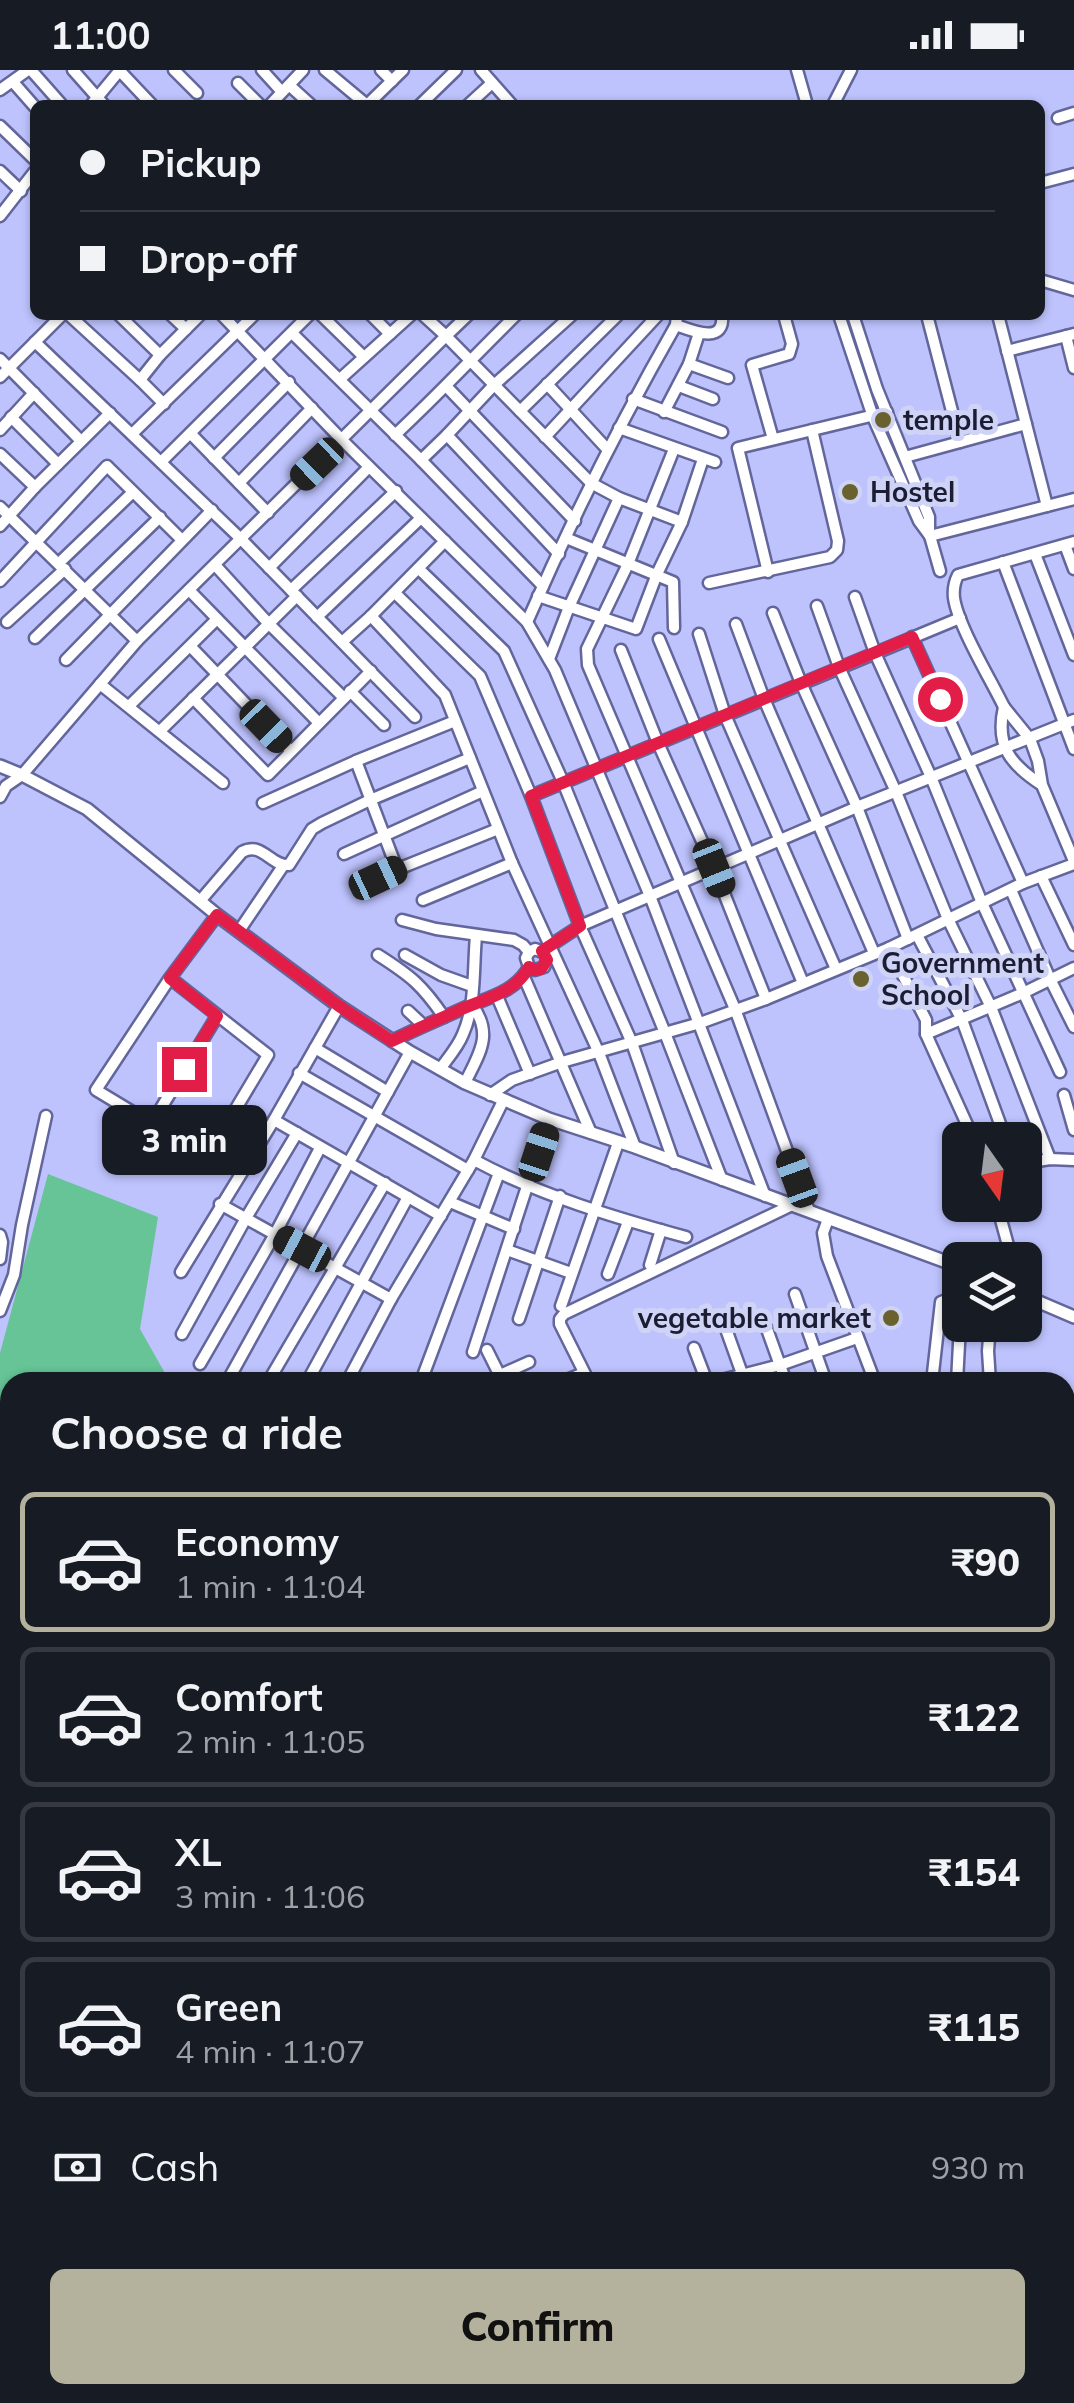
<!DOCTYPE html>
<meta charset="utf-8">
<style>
:root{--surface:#171b24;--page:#20242c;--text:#f1f3f6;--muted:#9ea1a6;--line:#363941;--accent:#b4b19c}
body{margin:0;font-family:Mulish,sans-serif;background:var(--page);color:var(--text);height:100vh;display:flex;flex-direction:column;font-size:38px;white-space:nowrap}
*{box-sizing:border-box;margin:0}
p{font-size:32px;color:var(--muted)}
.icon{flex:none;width:55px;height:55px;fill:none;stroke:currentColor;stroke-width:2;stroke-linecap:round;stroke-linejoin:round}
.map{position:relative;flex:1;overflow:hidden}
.details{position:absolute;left:0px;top:1302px;width:1075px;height:1032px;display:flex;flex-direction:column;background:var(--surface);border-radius:30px 30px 0 0;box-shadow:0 2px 8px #0004}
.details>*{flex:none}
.top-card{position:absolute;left:30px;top:30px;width:1015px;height:220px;border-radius:15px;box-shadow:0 2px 8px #0004;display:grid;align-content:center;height:220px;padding:0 50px;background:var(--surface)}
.needle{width:65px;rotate:166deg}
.tools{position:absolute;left:942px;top:1052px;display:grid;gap:20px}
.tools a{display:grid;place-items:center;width:100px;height:100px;border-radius:15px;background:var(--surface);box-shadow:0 2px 8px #0004;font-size:50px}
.end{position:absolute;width:45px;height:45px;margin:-22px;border:12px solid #e11d48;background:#fff;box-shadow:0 0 0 5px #fff}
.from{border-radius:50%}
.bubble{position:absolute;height:70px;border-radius:15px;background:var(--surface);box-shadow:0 2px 8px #0004;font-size:32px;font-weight:800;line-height:70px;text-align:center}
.car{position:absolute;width:30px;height:60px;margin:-30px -15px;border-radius:12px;box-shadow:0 0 8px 2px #0007;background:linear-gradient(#222 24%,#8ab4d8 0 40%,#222 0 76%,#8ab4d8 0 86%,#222 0)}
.top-card b{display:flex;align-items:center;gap:35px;height:95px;font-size:38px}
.top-card b+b{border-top:2px solid var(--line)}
.top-card i{width:25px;height:25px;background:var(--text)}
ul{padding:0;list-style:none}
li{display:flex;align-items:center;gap:30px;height:140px;margin:0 20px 15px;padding:0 30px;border:5px solid var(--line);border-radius:15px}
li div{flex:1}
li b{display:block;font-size:38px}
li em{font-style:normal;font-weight:800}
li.on{border-color:var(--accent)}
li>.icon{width:90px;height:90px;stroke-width:1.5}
h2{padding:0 50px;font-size:45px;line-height:120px}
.pay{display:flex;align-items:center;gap:25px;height:110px;padding:0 50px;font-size:38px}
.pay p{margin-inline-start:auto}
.button{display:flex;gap:20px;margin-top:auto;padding:20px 50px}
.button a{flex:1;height:115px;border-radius:15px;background:var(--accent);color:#111;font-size:40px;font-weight:800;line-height:115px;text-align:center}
.status{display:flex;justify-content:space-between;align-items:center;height:70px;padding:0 50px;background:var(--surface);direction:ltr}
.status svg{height:28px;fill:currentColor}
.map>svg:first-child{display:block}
</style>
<div class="status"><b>11:00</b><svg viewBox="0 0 49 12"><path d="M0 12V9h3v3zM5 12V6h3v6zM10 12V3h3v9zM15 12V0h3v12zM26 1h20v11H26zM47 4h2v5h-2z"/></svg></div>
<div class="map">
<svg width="1074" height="2333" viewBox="0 0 1074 2333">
<rect width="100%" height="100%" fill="#bec3fe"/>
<g fill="#66c497">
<path d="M48 1104 158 1147 140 1259 170 1312H10V1622L0 1619V1283Z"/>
<path d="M10 1626V1825L0 1823V1680Z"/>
</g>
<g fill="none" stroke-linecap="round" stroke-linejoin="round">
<g stroke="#63669b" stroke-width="15">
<g id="minor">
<path d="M31 0 62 35"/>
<path d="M73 0 104 35"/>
<path d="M119 0 152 35"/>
<path d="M174 0 197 23"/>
<path d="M262 0 282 22"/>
<path d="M325 0 367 35"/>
<path d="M381 0 392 11"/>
<path d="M481 0 512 35"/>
<path d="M797 0 807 35"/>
<path d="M13 12 35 37"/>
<path d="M238 13 260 35"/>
<path d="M289 15 311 35"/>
<path d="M0 20 28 0"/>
<path d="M91 35 120 0"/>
<path d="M270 35 303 0"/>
<path d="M367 35 403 0"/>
<path d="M420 35 456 0"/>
<path d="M468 35 492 13"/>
<path d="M833 35 851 0"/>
<path d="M1058 48 1074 43"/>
<path d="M0 56 35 90"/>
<path d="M0 101 21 121"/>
<path d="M1040 113 1074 104"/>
<path d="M0 146 35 101"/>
<path d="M1040 210 1074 220"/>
<path d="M69 245 140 310 160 285 200 245"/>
<path d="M119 245 160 285"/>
<path d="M171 245 186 259"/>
<path d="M222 245 342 370 527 552 555 600 650 826 765 1126"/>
<path d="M321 245 364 287"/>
<path d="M371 245 390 264"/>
<path d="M423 245 446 266 468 245"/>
<path d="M839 245 873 347 919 451 930 466 1074 429"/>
<path d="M853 245 877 319 929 447V461"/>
<path d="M927 245 960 372"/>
<path d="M998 245 1047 436"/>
<path d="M676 255C693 261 725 275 722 245"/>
<path d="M292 263 421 390 543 516"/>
<path d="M1066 266 1074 298"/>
<path d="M35 272 241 469 415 647"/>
<path d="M1007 281 1074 264"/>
<path d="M0 289 81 371"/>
<path d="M689 294 728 308"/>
<path d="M0 307 62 245"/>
<path d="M340 309 411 245"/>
<path d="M140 310 164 334"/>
<path d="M547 314 608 380"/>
<path d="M446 316 575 451"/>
<path d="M679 316 713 329"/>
<path d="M633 329 722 362"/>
<path d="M520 341 618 245"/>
<path d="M664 342 689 294 699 263"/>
<path d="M11 347 58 394"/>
<path d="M619 358 715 392"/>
<path d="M0 360 34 323"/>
<path d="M132 364 254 245"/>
<path d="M191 364 268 443"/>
<path d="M395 365C437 326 475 285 516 245"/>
<path d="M545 367 658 245"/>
<path d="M773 369 752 295 789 284 792 274 784 245"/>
<path d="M674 379 628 494 587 579 588 595 735 939 809 1141"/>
<path d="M0 384 35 417"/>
<path d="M905 387 1026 354"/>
<path d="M214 388 289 312"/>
<path d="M421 390 447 365"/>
<path d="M161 392 309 245"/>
<path d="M239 413 312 338"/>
<path d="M0 437 137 571"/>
<path d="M0 456 35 417 110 343"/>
<path d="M930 466 940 501"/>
<path d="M566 468 673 512 674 558"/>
<path d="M1065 475 1074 499"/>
<path d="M559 484 447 365 494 315 572 245"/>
<path d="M1035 484 1074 585"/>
<path d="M1003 492 1074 679"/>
<path d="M59 493 132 423"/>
<path d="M215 495 269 554 344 628"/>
<path d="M269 498 369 397"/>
<path d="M419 499 504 581 563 712 665 963 722 1110"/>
<path d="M768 502 738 378 887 342"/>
<path d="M0 511 107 396 182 470"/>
<path d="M709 513 830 487 837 480 838 471 812 360"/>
<path d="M189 520 319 653"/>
<path d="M291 520 396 421"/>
<path d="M395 523 480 606 531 726 580 856 632 973 674 1093"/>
<path d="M538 526 636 559 657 504 682 452"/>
<path d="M855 527 875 583 931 707 982 833 1060 1002"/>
<path d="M817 536 839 597 896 722 948 849 991 937 1050 1089"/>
<path d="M773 543 801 613 857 737 908 869"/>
<path d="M371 546 445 625 512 793 599 983 635 1077"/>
<path d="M317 547 421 448"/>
<path d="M7 552 65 499"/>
<path d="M527 552C571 451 621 351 676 255L677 245"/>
<path d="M736 554 764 629 874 883"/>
<path d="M699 564 725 645 836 899"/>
<path d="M912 567 1023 813"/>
<path d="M35 568 160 447"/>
<path d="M659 569 803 913"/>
<path d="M342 572 371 546 445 471"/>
<path d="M191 577 291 681"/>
<path d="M621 580 658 673 714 798 766 929"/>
<path d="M549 589 569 537 619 428"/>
<path d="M66 590 212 440"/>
<path d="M100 614 223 713"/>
<path d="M350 621 384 655"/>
<path d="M193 628 268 705 371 601"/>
<path d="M129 636 217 549"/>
<path d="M1004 637C991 610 958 556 954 528 953 519 954 513 958 505L1074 472"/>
<path d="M160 661 297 526"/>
<path d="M356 691 397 799"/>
<path d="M1042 715C1011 695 995 676 1004 637L1030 669 1038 691 1042 715 1074 791"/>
<path d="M531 726 960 548"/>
<path d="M0 727 6 716 22 705 137 571 446 266 591 413 619 428 682 452 703 389"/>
<path d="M263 733 356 691 455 651"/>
<path d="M344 784 483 721"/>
<path d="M1041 806 1074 875"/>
<path d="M378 807 498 759"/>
<path d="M1011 820 1050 909 1074 957"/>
<path d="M423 830 512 793"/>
<path d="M200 831 242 782C262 771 270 796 289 795L312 759 322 753 370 730 470 688"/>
<path d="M402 850 436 859 514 870 523 875 529 882"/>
<path d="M239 861 283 796"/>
<path d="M917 865 962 950 1006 1070"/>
<path d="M889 878 926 950V964L974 1070"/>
<path d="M542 881 580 856 857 737 1074 650"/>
<path d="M378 885C411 906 422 915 444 947"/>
<path d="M405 885 441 905 472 916"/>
<path d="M524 907 591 1063"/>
<path d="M170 908 268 985 207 1087 96 1020 170 908 217 845"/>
<path d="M497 926 530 1004"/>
<path d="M408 941 423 955"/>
<path d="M926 964 1023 923 1074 898"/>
<path d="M392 971C415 959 440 949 464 938 487 928 516 922 529 897L526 888 529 882 535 879 545 883 547 890 544 897 535 900 529 897"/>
<path d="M315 978 388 1022"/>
<path d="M440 999C448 988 458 977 463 964 476 935 473 898 476 866"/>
<path d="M299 1003 468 1100"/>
<path d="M465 1013C479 984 494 964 472 935"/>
<path d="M490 1025 512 1010 562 992 700 953 766 929 889 878 1023 813 1074 794"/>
<path d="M1064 1025 1074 1060"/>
<path d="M274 1050 441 1146"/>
<path d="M152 1053 217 946"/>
<path d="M474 1090C539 1125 616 1148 686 1167"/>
<path d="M1025 1093 1050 1089 1074 1090"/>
<path d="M450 1132 514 1159"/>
<path d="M220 1134 391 1229"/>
<path d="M997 1135 1012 1190"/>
<path d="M828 1149 823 1163 827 1186 875 1312"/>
<path d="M0 1165 2 1172 0 1189"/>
<path d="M507 1180 571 1203"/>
<path d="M650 1195 661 1160"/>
<path d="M181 1202 274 1050 339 936"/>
<path d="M608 1204 628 1152"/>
<path d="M795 1224 826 1312"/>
<path d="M561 1236 618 1073"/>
<path d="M0 1241 14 1205 22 1155 46 1046"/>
<path d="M519 1249 560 1126"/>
<path d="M990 1255 988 1281 990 1312"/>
<path d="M726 1259 745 1312"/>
<path d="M767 1259 786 1312"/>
<path d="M182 1264 246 1148 297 1063"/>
<path d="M694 1278 707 1312"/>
<path d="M487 1280 503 1312"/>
<path d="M473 1282 549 1049"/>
<path d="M200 1294 275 1164 320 1078"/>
<path d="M500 1305 529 1292"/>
<path d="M227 1312 410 982"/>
<path d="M268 1312 385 1113"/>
<path d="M307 1312 408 1127"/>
<path d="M347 1312 391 1229 474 1090 503 1031"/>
<path d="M429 1312 423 1306 499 1103"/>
<path d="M562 1312 584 1303"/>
<path d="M589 1312 560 1254V1249L564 1244 792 1135"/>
<path d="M714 1312 780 1295 857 1268"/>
<path d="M932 1312 941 1232 960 1225"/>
<path d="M957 1312 960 1255"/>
<path d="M1065 1354 1074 1355"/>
<path d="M1065 1531 1074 1533"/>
<path d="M1065 1621 1074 1620"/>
<path d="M1065 1730 1074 1756"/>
<path d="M1065 1891 1067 1865"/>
<path d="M0 1943H10"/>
<path d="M1065 1994H1074"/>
<path d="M0 2123 10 2104"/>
<path d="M1065 2170H1074"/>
<path d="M0 2187 7 2177"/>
<path d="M0 2246 10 2230"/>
<path d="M0 2305 10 2289"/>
<path d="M610 2325 615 2333"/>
<path d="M84 2333 88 2325"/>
<path d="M121 2333 124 2325"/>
<path d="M155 2333 157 2325"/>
<path d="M687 2333V2325"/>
<path d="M716 2333V2325"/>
<path d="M745 2333 746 2325"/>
<path d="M774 2333 775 2325"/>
<path d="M803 2333 804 2325"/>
<path d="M833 2333V2325"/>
<path d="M861 2333 862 2325"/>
<path d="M891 2333V2325"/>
<path d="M1045 2333 1046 2325"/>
</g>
</g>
<g stroke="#63669b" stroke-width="16">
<g id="tertiary">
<path d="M0 696 22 705 87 739 217 845 339 936 410 982 465 1013 549 1049 635 1077 960 1197"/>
<path d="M1025 1226 1074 1247"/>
</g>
</g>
<use href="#minor" stroke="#fff" stroke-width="10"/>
<use href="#tertiary" stroke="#fff" stroke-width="11"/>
</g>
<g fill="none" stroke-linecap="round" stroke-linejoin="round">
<path stroke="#e11d48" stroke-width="12" d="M184 999 217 946 170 908 217 845 339 936 392 971C416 959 440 949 464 938 487 928 516 922 529 897L534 900 541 899 547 890 542 881 580 856 531 726 912 567 940 629"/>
</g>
<g fill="#69612e" stroke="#cfd3f6" stroke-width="4">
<circle cx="883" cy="350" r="10"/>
<circle cx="850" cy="422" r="10"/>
<circle cx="861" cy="909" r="10"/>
<circle cx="891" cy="1248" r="10"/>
</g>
<g text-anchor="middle" stroke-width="10" stroke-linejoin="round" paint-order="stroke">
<g font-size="28" font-weight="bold" fill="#1c1d33" stroke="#cfd3f6" text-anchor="start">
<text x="903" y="360">temple</text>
<text x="870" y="432">Hostel</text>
<text x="881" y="903">Government<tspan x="881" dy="32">School</tspan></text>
<text x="871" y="1258" text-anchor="end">vegetable market</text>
</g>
</g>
</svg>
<div class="tools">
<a><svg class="needle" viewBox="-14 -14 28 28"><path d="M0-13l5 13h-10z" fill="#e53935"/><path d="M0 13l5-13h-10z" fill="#9ea1a6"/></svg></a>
<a><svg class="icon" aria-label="layers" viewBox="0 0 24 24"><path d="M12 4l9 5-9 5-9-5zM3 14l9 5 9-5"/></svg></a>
</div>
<i class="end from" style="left:940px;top:629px"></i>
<i class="end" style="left:184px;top:999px"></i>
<div class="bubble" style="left:102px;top:1035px;width:165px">3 min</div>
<i class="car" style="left:317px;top:394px;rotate:226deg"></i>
<i class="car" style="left:266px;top:656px;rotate:136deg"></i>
<i class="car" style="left:714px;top:798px;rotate:158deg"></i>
<i class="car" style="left:378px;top:808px;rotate:65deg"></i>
<i class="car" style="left:539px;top:1082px;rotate:18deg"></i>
<i class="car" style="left:797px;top:1108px;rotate:340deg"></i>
<i class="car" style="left:302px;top:1179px;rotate:298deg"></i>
<div class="top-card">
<b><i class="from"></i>Pickup</b>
<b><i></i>Drop-off</b>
</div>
<section class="details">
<h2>Choose a ride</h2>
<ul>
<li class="on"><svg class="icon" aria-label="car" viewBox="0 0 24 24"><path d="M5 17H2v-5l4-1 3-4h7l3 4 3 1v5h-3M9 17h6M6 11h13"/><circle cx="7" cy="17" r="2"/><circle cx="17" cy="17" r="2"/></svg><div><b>Economy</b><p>1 min · 11:04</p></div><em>₹90</em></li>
<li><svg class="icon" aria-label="car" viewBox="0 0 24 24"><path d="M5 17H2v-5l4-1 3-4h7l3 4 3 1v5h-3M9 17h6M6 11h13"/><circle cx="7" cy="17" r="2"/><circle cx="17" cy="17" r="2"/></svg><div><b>Comfort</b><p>2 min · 11:05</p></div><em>₹122</em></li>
<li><svg class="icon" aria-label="car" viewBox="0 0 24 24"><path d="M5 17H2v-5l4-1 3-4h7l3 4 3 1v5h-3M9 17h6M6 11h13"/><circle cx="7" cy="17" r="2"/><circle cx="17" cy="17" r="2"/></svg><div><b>XL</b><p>3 min · 11:06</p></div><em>₹154</em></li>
<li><svg class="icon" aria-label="car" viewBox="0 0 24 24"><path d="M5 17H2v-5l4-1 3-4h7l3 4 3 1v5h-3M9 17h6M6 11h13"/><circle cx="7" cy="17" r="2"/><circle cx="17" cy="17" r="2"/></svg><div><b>Green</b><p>4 min · 11:07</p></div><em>₹115</em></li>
</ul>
<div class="pay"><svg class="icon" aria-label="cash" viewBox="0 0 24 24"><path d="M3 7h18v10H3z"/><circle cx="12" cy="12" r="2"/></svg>Cash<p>930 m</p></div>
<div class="button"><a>Confirm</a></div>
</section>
</div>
